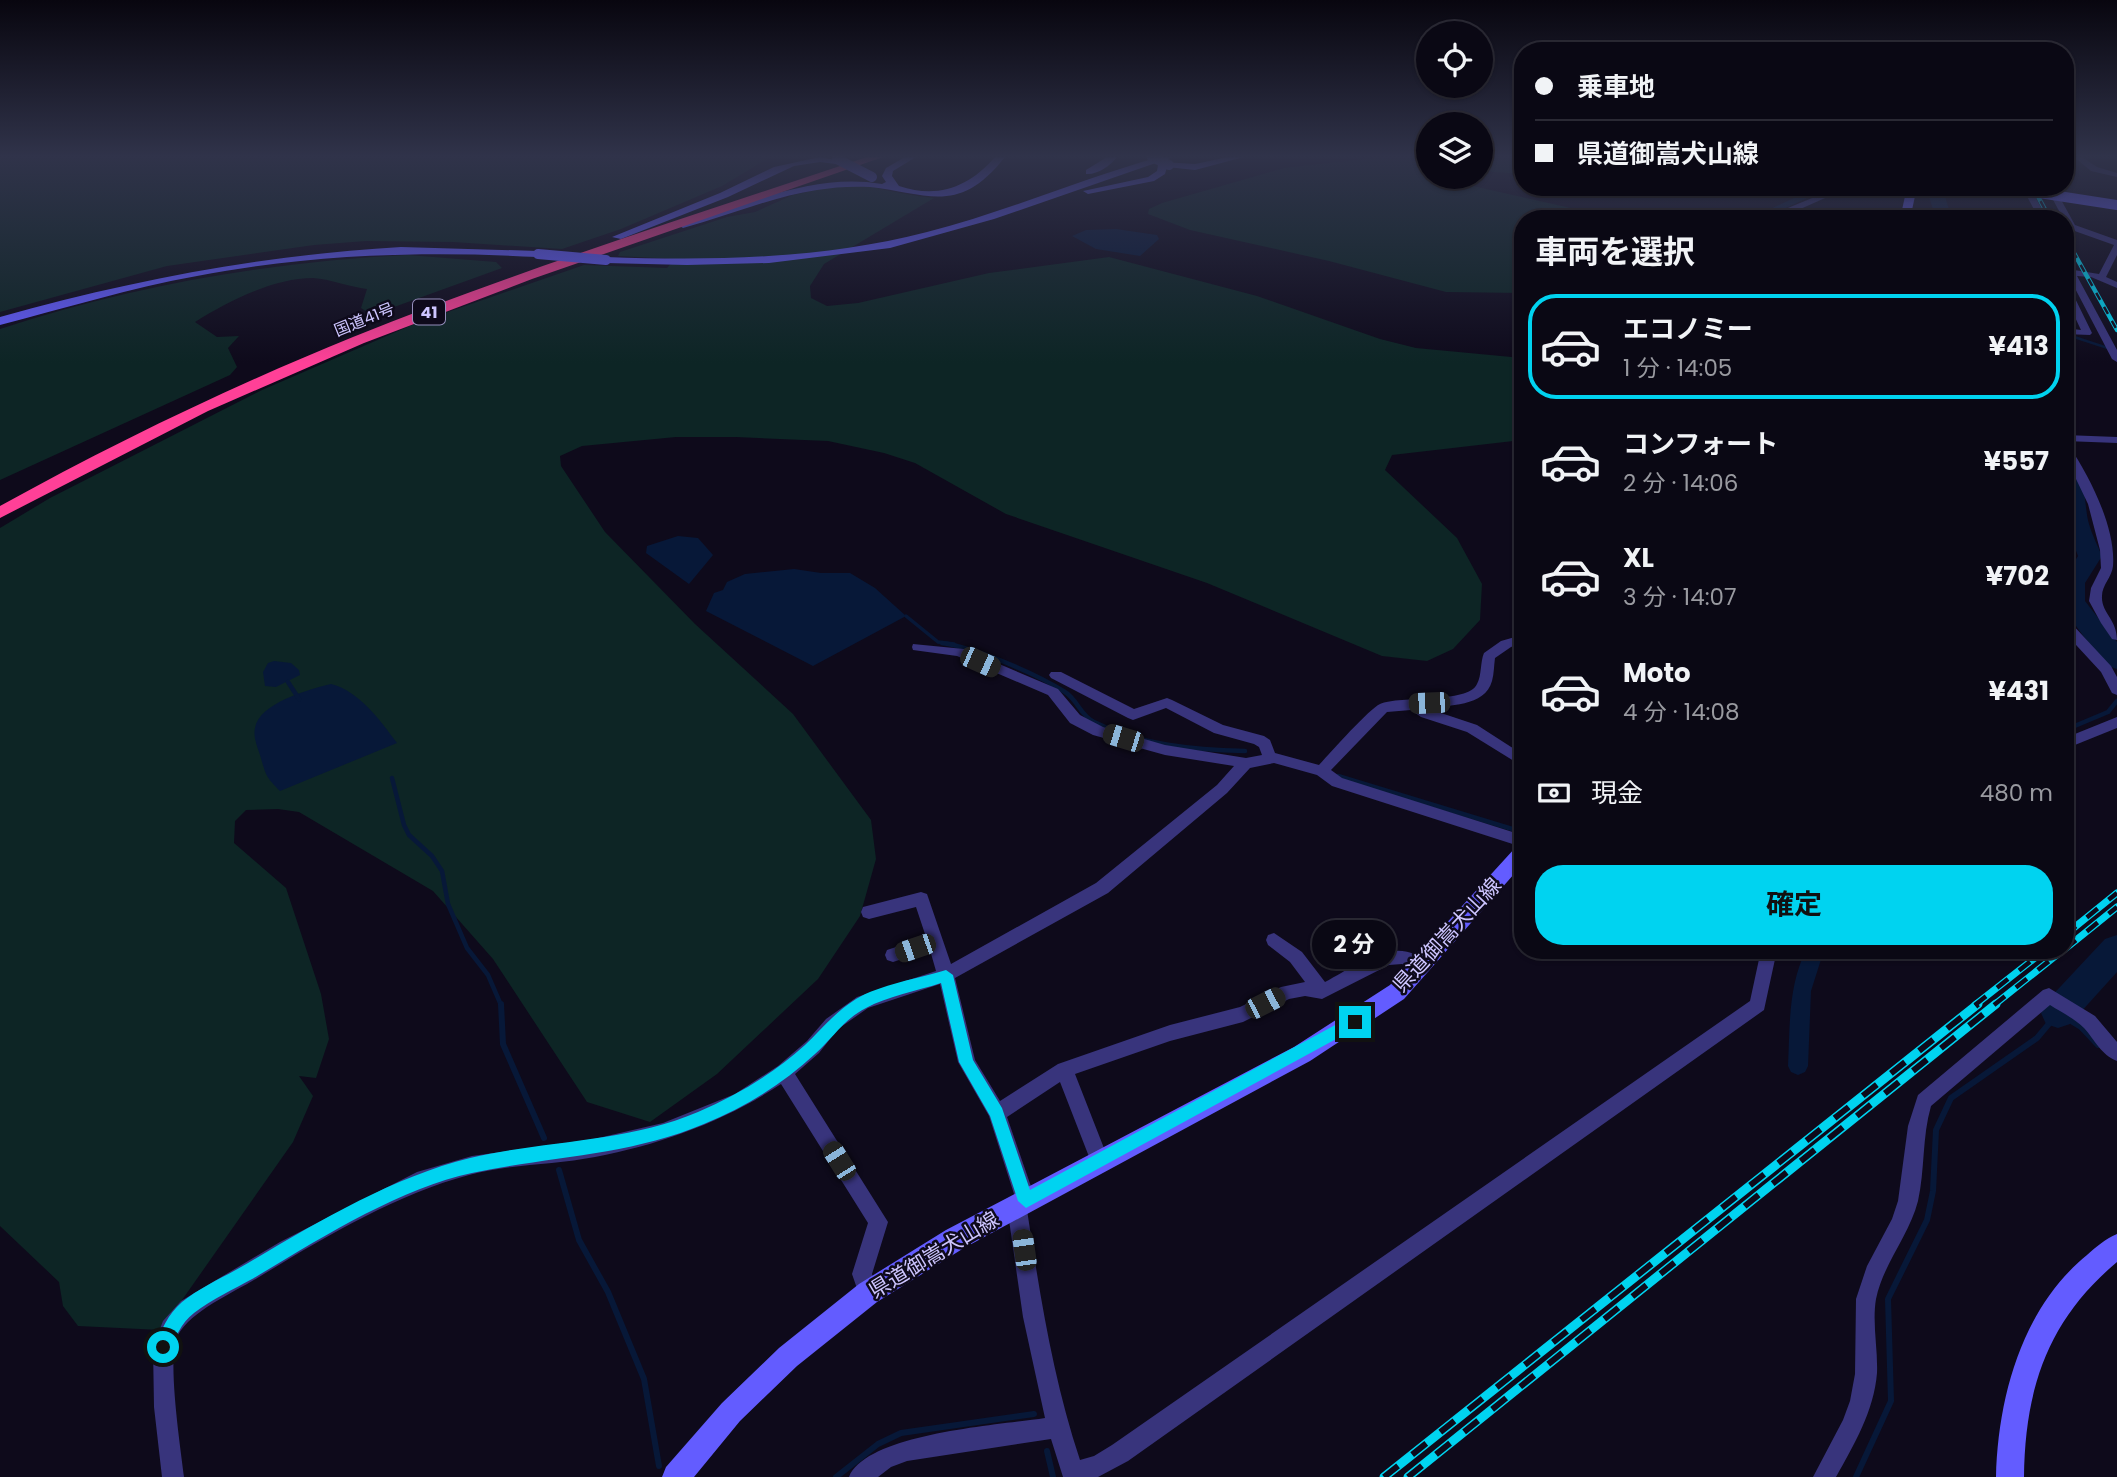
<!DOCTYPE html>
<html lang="ja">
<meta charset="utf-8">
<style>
:root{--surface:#0a0814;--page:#181622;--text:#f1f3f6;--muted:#999aa0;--line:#2a2934;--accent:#00d3f0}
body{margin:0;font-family:Poppins,"Noto Sans JP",sans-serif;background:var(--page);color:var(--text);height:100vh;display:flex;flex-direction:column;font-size:26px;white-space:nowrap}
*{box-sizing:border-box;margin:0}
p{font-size:23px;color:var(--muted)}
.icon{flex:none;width:38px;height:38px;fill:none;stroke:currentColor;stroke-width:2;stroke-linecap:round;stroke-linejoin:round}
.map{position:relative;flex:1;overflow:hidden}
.details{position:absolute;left:1514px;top:210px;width:560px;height:749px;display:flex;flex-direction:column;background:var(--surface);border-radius:28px;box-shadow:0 2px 5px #0004,0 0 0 2px var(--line)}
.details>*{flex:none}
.guide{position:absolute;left:1514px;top:42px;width:560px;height:154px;border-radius:28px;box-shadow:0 2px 5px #0004,0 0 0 2px var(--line);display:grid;align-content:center;height:154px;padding:0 21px;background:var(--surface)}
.tools{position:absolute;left:1416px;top:21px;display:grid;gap:14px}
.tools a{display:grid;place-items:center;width:77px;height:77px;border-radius:50%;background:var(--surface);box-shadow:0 2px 5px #0004,0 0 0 2px var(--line);font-size:35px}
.end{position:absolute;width:32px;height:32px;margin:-16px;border:9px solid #00d3f0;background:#111;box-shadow:0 0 0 4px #111}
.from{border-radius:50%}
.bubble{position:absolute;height:49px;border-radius:24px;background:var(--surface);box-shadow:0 2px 5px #0004,0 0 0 2px var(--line);font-size:23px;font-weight:700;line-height:49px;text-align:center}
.car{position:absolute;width:21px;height:42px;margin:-21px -10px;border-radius:9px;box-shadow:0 0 5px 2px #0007;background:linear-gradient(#222 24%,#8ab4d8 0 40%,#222 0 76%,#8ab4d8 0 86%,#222 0)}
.guide b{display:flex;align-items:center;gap:24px;height:66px;font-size:26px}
.guide b+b{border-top:2px solid var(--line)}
.guide i{width:18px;height:18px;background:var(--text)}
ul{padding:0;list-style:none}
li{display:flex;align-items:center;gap:21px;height:105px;margin:0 14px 10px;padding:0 7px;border:4px solid transparent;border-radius:28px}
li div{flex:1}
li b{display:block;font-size:26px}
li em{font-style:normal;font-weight:700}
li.selected{border-color:var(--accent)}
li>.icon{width:63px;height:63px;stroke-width:1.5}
h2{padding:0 21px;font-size:32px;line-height:84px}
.pay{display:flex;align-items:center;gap:18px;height:77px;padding:0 21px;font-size:26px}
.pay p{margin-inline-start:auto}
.button{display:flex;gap:14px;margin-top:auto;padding:14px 21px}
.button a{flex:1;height:80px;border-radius:28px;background:var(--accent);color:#111;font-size:28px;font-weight:700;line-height:80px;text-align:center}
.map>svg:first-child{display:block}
</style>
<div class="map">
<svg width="2117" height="1477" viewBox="0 0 2117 1477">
<rect width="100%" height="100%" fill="#0e0a1b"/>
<g fill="#0d2525">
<path d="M0 157H770L722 186 621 229 562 249 453 242 366 241 314 245 167 266 0 312Z"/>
<path d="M1382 157H1428V177H1449L1460 183 1619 219H1522V293L1446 292 1329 261 1190 230 1148 214 1149 209 1162 203 1284 168Z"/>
<path d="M1481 157H1522V174L1481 171Z"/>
<path d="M845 184C875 185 903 196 934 198L824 264 810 286 811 298 827 306 858 303 989 273 1109 257 1257 296 1380 339 1416 348 1522 358V440L1392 455 1385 470 1457 538 1482 584 1480 620 1453 649 1427 661 1382 656 1207 583 1006 514 915 463 884 453 828 441 736 437H676L582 446 560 456 561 466 605 532 695 624 793 714 871 820 876 859 860 916 818 979 717 1074 650 1122 587 1102 493 959 433 891 299 812 278 809 246 810 235 821 234 843 286 888 321 994 329 1039 316 1078 299 1076 313 1096 293 1142 161 1330 78 1326 63 1306 59 1282 0 1226V528L50 498 262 390 419 322 584 265 667 268 675 259 618 256 620 252 727 217 755 212 793 195Z"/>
<path d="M408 255 496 262 502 268 372 315 361 308 367 289C350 287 330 279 313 278 274 278 228 301 195 322L217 337 239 336 228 348 237 367 230 375 0 480V329C133 285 269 262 408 255Z"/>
</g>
<g fill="#071838">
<path d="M1116 229 1157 235 1159 239 1140 256 1096 249 1072 236 1086 230Z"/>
<path d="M678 536 698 538 713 555 689 584 646 553 647 546Z"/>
<path d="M794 569 821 573H850L875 588 906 616 813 666 706 611 714 593 723 590 727 582 745 574Z"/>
<path d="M274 661 291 663 299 670 300 675 276 687 265 686 263 672 268 663Z"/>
<path d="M331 684C359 691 380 720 397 743L280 791C265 776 266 775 260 755 257 746 253 737 255 728 259 703 310 689 331 684Z"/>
</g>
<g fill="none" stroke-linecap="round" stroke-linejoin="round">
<path stroke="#071838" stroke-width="2.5" d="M2065 334 2117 351"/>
<path stroke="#071838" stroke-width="3.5" d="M906 616 938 642 954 644"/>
<g stroke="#071838" stroke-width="4.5">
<path d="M942 643C976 648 1035 673 1065 692 1077 699 1080 715 1094 722 1140 745 1195 750 1245 751"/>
<path d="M288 682 299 699"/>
<path d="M2065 730 2108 712 2117 701"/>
<path d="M1338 776 1522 832"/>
<path d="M392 778 404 825 409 835 432 856 442 871 448 904 467 948 488 975 501 1005"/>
</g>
<g stroke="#071838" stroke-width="6">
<path d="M501 1004 503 1044 544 1138"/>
<path d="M559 1170 579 1240 608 1292 644 1379 659 1466"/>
<path d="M1047 1451 1053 1477"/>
<path d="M836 1477 878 1444 901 1433 1034 1414"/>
<path d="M1856 1477 1891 1401 1888 1299 1927 1220 1933 1191 1936 1130 1951 1098 2037 1038 2058 1013 2081 1027 2098 1045"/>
</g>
<g fill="#071838" fill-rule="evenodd">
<path d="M1818 187H1830L1771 215V219H1761L1764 212Z"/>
<path d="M1806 950H1824L1811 991 1808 1066 1805 1072 1798 1075 1791 1072 1788 1066C1790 1026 1788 987 1806 950Z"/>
</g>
<g fill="#071838" fill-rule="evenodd">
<path d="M1926 187H1942L1952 219H1936Z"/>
<path d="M2065 465C2089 471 2083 505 2089 524 2092 535 2098 546 2102 556L2085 583V601L2117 642V669L2108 666C2078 627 2046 605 2078 556L2065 520Z"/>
<path d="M2117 935V972L2070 1024 2058 1028 2046 1024 2041 1013 2046 1002 2105 939Z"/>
</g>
<g fill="#38347c" fill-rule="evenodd">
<path d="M2074 157H2082L2097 167 2117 173V177L2091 171Z"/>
<path d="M1839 187H1850L1789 214 1785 219H1776L1783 210Z"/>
<path d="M2022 187H2030L2047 219H2039Z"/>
<path d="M2046 187H2054L2075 225 2117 240V255L2106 277 2117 282V288L2091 277 2077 276 2117 350V362L2112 359 2068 275 2065 274V258L2068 259 2074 270 2099 274 2114 245 2069 229Z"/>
<path d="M2065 283 2069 286 2092 333 2090 335 2065 334V328L2081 330 2065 296Z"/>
<path d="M2065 435 2117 437V443L2065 441Z"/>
<path d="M2065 445 2069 446C2090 477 2116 528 2113 566 2112 577 2102 585 2102 596 2101 613 2117 619 2117 640L2112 639 2101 623 2089 601 2091 588 2101 568 2100 550 2088 504 2065 456Z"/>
<path d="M2065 621 2070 622 2111 666 2117 677V695L2112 693 2101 672 2065 633Z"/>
<path d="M1522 635V643L1511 647 1495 658C1494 665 1494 674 1492 681 1485 707 1448 705 1426 708L1477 725 1522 754V766L1467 732 1421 717 1411 710 1387 712 1331 770 1342 778 1522 835V847L1332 786 1317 775 1274 763 1250 768 1227 793 1108 893 955 978 975 1060 1000 1101 1058 1064 1170 1025 1240 1007 1281 987 1305 982 1290 962 1268 945 1266 940 1268 935 1274 933 1302 952 1325 982C1351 969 1386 940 1416 955 1422 958 1425 959 1428 965L1426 970 1420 972 1402 964 1389 965 1322 999 1305 996 1289 999 1243 1022 1170 1041 1075 1074 1109 1161 1107 1167 1100 1170 1093 1167 1060 1082 1007 1117 1036 1201 1033 1208 1027 1210C1040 1295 1053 1379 1080 1460L1094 1456 1112 1445 1750 1001 1761 950H1777L1764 1010 1128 1461 1098 1477H1063L1051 1439 907 1461 891 1467 878 1477H849C867 1433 1001 1425 1045 1418L1023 1317 1007 1206 1010 1199 1015 1197 989 1116 958 1062 940 984 868 1008 838 1029 819 1053 795 1074 888 1222 872 1274 878 1293 875 1300 868 1303 861 1300 852 1274 868 1223 781 1084C725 1121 662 1144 595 1157 554 1165 509 1164 469 1175 397 1194 323 1238 259 1277 235 1292 192 1310 178 1335 166 1355 181 1450 184 1477H162L154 1407 153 1347 163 1321 181 1301 280 1242 417 1172 472 1156 594 1139 663 1123 735 1094 778 1066 807 1041 826 1019 857 997 936 971 930 950 893 962 887 960 885 955 887 950 926 937 916 907 869 919 863 917 861 912 863 907 921 892 927 894 951 964 1096 883 1217 785 1234 766 1165 755 1093 735 1070 723 1048 695 957 656 913 650 912 647 913 644 964 649 1058 689 1080 715 1103 727 1165 745 1246 758 1262 755 1259 747 1254 744 1214 733 1166 708 1133 720 1128 718 1051 678 1049 675 1051 672H1061L1134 709 1167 698 1172 700 1223 725 1264 736 1270 740 1275 753 1319 765C1330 753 1369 709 1380 704 1400 695 1468 704 1477 684 1482 675 1480 662 1484 653L1501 641Z"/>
<path d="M2117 717V728L2065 749V738Z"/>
<path d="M2049 988 2095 1016 2117 1042V1061C2101 1055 2095 1040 2084 1028 2075 1019 2061 1012 2050 1005L1931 1106C1922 1137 1925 1170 1918 1201 1909 1236 1883 1264 1876 1299 1872 1323 1878 1349 1877 1373 1874 1411 1854 1445 1836 1477H1813L1843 1420 1850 1401 1855 1374 1856 1299 1867 1266 1892 1219 1898 1201 1908 1126 1918 1095 2043 990Z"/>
</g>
<g fill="#635cff" fill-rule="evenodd">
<path d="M820 157 841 161 836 164 820 162 794 166 728 197 621 239 612 237 720 193 774 167Z"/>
<path d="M905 157H916L893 171 892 176 899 186C938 199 969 187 995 157H1005C959 215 930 194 870 187 853 186 834 187 817 190 771 197 728 216 683 228L678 225C688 218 706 215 718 211 771 195 826 174 882 184L886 182 882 176 886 168Z"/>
<path d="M1107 157H1117C1110 166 1097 175 1086 174V170Z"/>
<path d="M1159 157H1173L994 219 890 248 769 263 687 265 606 263 601 260 606 257C714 261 822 259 927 232 1006 212 1081 179 1159 157Z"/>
<path d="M1228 157H1244L1195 170 1167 167 1165 174 1154 181 1088 194 1083 191 1148 177 1157 171 1158 165 1163 162 1195 164Z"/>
<path d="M1907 187H1917L1910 219H1900Z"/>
<path d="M401 247 538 251 543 254 538 257C424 251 310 254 197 276 130 288 66 308 0 325V317C132 280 263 255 401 247Z"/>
<path d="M1522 845V865L1404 999 1310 1061 964 1248 877 1302 797 1366 740 1421 694 1477H662L666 1467 722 1403 779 1348 859 1284 946 1230 1294 1047 1390 985 1515 848Z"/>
<path d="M2117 1234V1262C2048 1320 2025 1388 2024 1477H1996C1998 1397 2022 1308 2087 1255 2096 1247 2105 1239 2117 1234Z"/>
</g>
<path fill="#ff4097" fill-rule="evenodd" d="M867 157H883L532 279 364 343 208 411 0 518V506C114 443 232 386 353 337 522 269 695 215 867 157Z"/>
<g stroke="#00d3f0" stroke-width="4.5">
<g id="rail-far2">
<path d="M2033 187 2050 219"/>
<path d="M2065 237 2117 330"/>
</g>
</g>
<g stroke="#00d3f0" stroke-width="7">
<g id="rail-far1">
<path d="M2065 935 2117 893"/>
<path d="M2065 949 2117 907"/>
<path d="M1975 1005 2045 950"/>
<path d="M1994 1005 2063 950"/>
</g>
</g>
<g stroke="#00d3f0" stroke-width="9">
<g id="rail">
<path d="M1384 1477 1978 1004"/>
<path d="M1408 1477 1996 1004"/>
</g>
</g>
<use href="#rail-far2" stroke="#0e0a1b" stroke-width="2.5" stroke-dasharray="8" stroke-linecap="butt"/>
<use href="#rail-far1" stroke="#0e0a1b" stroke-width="4.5" stroke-dasharray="14" stroke-linecap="butt"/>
<use href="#rail" stroke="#0e0a1b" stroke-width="6" stroke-dasharray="18" stroke-linecap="butt"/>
<g stroke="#635cff" stroke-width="10">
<path d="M1152 157 1169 165"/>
<path d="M837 159 872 177"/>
<path d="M2000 187 2117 205"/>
<path d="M538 254 606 260"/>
</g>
</g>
<linearGradient id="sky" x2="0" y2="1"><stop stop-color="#08060f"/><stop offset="0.43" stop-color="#30334a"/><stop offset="1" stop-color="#30334a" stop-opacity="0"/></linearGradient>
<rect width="2117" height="363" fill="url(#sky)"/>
<path fill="#00d3f0" d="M946 970 953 975 973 1060 1002 1108 1030 1190 1350 1017H1360L1362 1022 1360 1026 1026 1208 1018 1201 990 1116 959 1062 941 983C917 991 888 996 866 1008 844 1019 833 1038 815 1054 783 1084 745 1107 704 1124 628 1156 551 1156 472 1173 400 1188 317 1240 254 1278 234 1289 212 1299 194 1313 181 1323 175 1338 169 1353L163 1355 157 1353 155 1347C161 1330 168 1314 182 1302 199 1288 222 1278 241 1267 313 1225 389 1178 470 1158 546 1140 625 1143 698 1112 737 1095 773 1074 805 1045 822 1029 835 1012 856 999 879 985 920 978 946 970Z"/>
<g text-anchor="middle" stroke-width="5" stroke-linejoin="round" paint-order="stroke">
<rect fill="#0e0a1b" stroke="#948dbb" stroke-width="2" x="413" y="299.5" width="32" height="25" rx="5"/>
<g font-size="16" font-weight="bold" fill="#cdc5ff">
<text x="429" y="318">41</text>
</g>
<g font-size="16" fill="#cdc5ff" stroke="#0e0a1b">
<text transform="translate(364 319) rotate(-22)" y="6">国道41号</text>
</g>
<g font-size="21" fill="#cdc5ff" stroke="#0e0a1b">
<text transform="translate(1447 935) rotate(-47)" y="7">県道御嵩犬山線</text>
<text transform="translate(934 1255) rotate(-31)" y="7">県道御嵩犬山線</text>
</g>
</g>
</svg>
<div class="tools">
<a><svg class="icon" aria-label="locate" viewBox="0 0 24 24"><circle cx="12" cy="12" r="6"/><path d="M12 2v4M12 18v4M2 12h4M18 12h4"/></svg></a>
<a><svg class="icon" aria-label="layers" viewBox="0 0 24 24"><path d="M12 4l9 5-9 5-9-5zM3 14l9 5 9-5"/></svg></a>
</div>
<i class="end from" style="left:163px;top:1347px"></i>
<i class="end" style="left:1355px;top:1022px"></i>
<div class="bubble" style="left:1312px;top:920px;width:84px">2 分</div>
<i class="car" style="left:980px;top:662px;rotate:114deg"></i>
<i class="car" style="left:1429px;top:703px;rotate:268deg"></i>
<i class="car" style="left:1123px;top:738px;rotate:287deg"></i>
<i class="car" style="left:915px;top:948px;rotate:251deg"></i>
<i class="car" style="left:1265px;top:1003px;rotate:63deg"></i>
<i class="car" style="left:839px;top:1161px;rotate:328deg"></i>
<i class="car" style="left:1024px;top:1250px;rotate:352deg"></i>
<div class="guide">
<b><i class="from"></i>乗車地</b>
<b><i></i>県道御嵩犬山線</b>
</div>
<section class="details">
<h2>車両を選択</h2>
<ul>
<li class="selected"><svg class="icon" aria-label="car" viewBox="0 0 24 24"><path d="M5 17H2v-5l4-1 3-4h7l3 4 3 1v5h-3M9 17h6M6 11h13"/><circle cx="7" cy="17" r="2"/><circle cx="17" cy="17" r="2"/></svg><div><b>エコノミー</b><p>1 分 · 14:05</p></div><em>¥413</em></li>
<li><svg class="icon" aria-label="car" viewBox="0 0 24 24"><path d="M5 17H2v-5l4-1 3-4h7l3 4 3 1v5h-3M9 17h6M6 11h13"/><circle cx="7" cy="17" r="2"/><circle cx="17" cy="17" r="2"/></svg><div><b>コンフォート</b><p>2 分 · 14:06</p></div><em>¥557</em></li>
<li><svg class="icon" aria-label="car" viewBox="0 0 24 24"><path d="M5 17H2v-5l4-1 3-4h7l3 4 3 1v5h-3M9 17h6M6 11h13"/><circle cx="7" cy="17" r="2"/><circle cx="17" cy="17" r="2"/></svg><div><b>XL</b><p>3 分 · 14:07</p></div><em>¥702</em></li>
<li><svg class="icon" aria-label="car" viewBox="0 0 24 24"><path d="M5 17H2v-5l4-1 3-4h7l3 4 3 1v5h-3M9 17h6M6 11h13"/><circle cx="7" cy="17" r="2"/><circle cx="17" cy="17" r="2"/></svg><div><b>Moto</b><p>4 分 · 14:08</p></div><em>¥431</em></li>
</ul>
<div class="pay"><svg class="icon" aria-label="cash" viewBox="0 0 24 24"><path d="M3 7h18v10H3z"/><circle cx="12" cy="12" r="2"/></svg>現金<p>480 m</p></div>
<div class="button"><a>確定</a></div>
</section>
</div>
